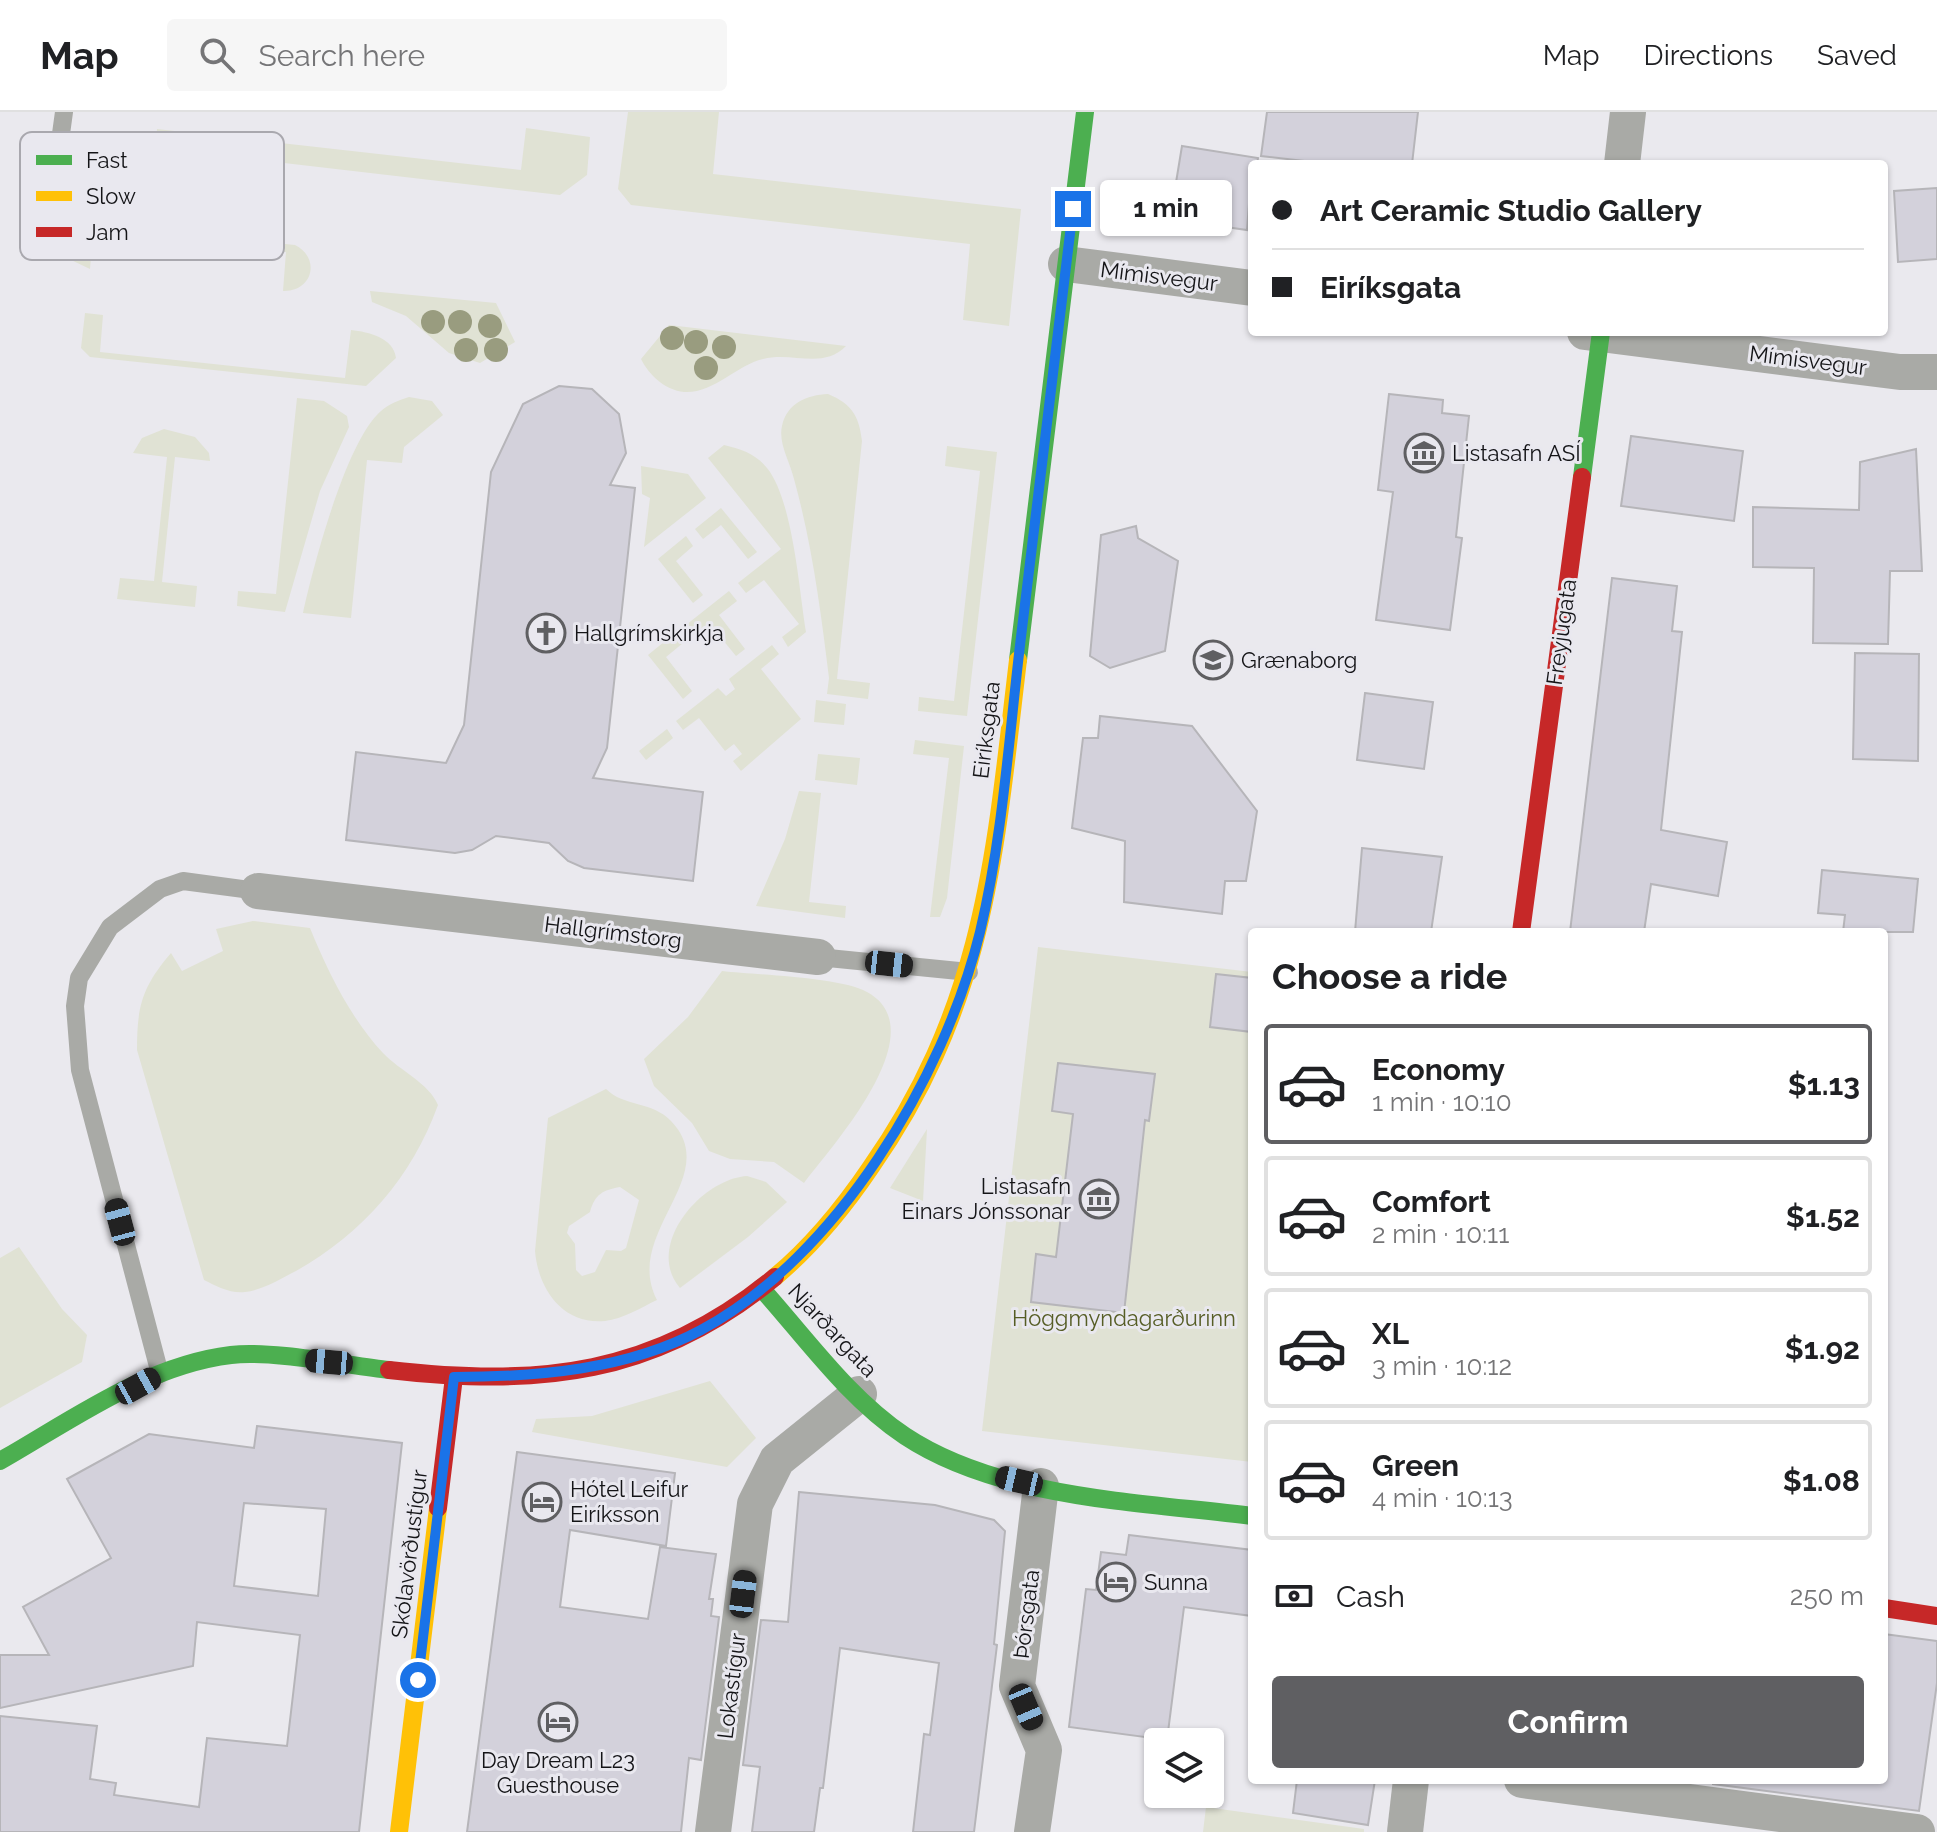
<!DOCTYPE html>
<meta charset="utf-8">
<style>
:root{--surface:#fff;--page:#f6f6f6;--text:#202124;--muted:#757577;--line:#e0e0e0;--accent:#5f5f62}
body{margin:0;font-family:Raleway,sans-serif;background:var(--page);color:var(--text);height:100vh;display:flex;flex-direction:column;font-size:30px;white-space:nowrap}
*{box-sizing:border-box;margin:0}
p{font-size:26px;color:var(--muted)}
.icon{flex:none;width:44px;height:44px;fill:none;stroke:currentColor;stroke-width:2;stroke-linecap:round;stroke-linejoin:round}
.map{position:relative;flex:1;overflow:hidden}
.sheet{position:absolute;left:1248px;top:816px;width:640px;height:856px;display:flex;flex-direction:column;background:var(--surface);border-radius:8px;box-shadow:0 2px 6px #0004}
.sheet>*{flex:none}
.banner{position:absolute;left:1248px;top:48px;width:640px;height:176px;border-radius:8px;box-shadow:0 2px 6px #0004;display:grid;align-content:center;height:176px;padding:0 24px;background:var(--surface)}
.tools{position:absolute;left:1144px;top:1616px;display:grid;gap:16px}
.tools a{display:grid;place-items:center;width:80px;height:80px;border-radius:8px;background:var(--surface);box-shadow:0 2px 6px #0004;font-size:40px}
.end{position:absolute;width:36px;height:36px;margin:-18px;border:10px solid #1a73e8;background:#fff;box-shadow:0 0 0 4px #fff}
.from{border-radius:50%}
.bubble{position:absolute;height:56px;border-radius:8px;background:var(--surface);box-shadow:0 2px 6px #0004;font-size:26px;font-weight:700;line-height:56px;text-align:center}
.car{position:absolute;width:24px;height:48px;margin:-24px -12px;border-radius:10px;box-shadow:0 0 6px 2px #0007;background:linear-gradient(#222 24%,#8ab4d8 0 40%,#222 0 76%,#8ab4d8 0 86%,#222 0)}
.banner b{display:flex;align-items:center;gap:28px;height:76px;font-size:30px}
.banner b+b{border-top:2px solid var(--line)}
.banner i{width:20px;height:20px;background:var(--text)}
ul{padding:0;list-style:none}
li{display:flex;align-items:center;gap:24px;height:120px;margin:0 16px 12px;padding:0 8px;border:4px solid var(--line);border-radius:8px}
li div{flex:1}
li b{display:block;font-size:30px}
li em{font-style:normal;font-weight:700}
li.on{border-color:var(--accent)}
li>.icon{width:72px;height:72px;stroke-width:1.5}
h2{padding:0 24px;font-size:36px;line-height:96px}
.pay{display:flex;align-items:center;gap:20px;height:88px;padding:0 24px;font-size:30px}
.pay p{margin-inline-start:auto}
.button{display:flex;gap:16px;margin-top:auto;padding:16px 24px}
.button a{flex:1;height:92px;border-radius:8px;background:var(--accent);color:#fff;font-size:32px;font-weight:700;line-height:92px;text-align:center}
header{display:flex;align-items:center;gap:48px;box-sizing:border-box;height:112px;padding:0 40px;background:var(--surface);border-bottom:2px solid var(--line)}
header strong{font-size:38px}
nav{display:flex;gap:44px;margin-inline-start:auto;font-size:28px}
.search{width:560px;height:72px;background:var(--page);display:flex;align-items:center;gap:20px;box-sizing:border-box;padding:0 28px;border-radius:8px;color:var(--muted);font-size:30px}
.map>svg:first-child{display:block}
</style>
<header>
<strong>Map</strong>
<div class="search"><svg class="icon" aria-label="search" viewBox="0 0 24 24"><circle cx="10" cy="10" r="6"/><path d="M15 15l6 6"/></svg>Search here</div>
<nav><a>Map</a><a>Directions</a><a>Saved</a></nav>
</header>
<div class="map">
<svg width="1937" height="1720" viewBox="0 0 1937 1720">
<rect width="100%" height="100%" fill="#eae9ee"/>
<g fill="#e0e2d4" fill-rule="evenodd">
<path d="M628 0H719L713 62 1021 97 1009 214 963 208 970 132 631 93 618 77Z"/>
<path d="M526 16 590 25 587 63 560 83 156 36 157 17 521 58Z"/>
<path d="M87 111 295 133C321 146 313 180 283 179L286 140 93 121 90 157 69 147C62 131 69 116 87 111Z"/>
<path d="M370 179 496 191 515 230 480 251 449 241 406 204 372 190Z"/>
<path d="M85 201 103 203 100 240 345 266 351 218C369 220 394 226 396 246L366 274 90 245 81 236Z"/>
<path d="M669 213 846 234C823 258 792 239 763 247 737 253 713 282 684 280 665 278 649 263 641 247Z"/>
<path d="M828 282C852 292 859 304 862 329L837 567 870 571 868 587 827 582 829 566C821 500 812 432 794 367 790 350 778 331 782 314 787 291 807 283 828 282Z"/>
<path d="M409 285 432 289 443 303 404 335 402 351 367 348 351 506 303 501C313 455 346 329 381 299 389 292 399 288 409 285Z"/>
<path d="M297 286 324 289 347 304 349 315 320 379 285 500 237 494 238 479 276 482Z"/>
<path d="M164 317 195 325 209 341 210 349 175 345 162 470 197 474 195 495 117 487 120 466 154 469 167 345 133 341 142 326Z"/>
<path d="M724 333C741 337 756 342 767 356 793 388 799 478 806 520L788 535 782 525 799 512 764 468 746 481 738 471 781 437 708 346Z"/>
<path d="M947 334 997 340 967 604 918 599 919 585 954 589 980 359 945 354Z"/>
<path d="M641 354 688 362 706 386 644 435 650 386 642 382Z"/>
<path d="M721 396 757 440 748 447 721 413 703 427 695 417Z"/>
<path d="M686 424 693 434 676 449 703 483 693 491 658 447Z"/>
<path d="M729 479 737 489 719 503 745 537 736 544 709 511 693 523 686 513Z"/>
<path d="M675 521 683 531 666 545 692 579 683 587 648 543Z"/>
<path d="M772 533 779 542 761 557 801 607 741 659 733 649 742 642 734 632 725 639 699 606 683 618 676 609 718 576 726 584 735 577 729 567Z"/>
<path d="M816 588 846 592 844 613 814 610Z"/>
<path d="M667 617 673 626 646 648 639 639Z"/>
<path d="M915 628 964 634 947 786 940 805H930L949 646 913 642Z"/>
<path d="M818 642 860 646 857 673 815 668Z"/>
<path d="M799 679 821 681 809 790 846 794 845 806 756 794 785 727Z"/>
<path d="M253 809 310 816C328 860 351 907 383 941 400 959 429 971 438 993 412 1065 363 1121 296 1159 280 1167 263 1178 245 1180 231 1182 216 1174 204 1168L137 938C137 894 142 875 171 841L182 859 223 839 216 817Z"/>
<path d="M1038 835 1252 860V1350L982 1319Z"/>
<path d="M722 859C757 863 840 865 867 880 937 918 833 1033 804 1071L774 1050 730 1047 709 1039 692 1011 654 974 644 947 688 905Z"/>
<path d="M606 977C624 995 652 989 671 1009 724 1064 622 1121 657 1188 640 1196 623 1207 605 1209 562 1213 538 1176 535 1139L548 1006ZM620 1075 639 1088 626 1136 621 1139 606 1138 595 1160 582 1164 576 1158 575 1132 567 1121 569 1114 590 1100C595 1082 603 1078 620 1075Z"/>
<path d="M927 1017 923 1089 890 1076Z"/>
<path d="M747 1064 766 1070 787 1090 748 1125 680 1176C644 1134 701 1067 747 1064Z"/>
<path d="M19 1135 62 1197 87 1223 82 1250 0 1296V1146Z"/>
<path d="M710 1269 756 1326 727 1355 532 1320 536 1307 592 1304Z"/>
<path d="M1206 1695 1364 1717V1720H1203Z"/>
</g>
<g fill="#d3d1db" stroke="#b6b5b9" stroke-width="2" fill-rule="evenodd">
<path d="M1267 0H1418L1412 52H1330L1261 44Z"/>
<path d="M1182 34 1258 46 1257 52H1252L1247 118 1170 107Z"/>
<path d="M1937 76V147L1898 150 1894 79Z"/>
<path d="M559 274 592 277 619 302 626 341 610 373 635 376 607 636 593 666 703 680 693 769 584 756 568 749 549 731 496 724 472 738 455 741 346 728 356 640 446 651 464 613 491 360 523 292Z"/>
<path d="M1389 282 1443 288 1442 301 1469 304 1456 425 1462 426 1450 518 1376 508 1393 380 1378 378Z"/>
<path d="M1631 324 1743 339 1734 409 1621 394Z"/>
<path d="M1916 337 1922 459H1890L1888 532 1813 531 1814 456 1753 455V395L1859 398 1860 350Z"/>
<path d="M1136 414 1138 426 1178 449 1165 539 1110 556 1090 544 1101 423Z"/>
<path d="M1612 466 1677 474 1672 519 1682 520 1661 718 1727 730 1718 784 1651 772 1644 820H1570Z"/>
<path d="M1855 541 1919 542 1918 649 1853 647Z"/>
<path d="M1365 581 1433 590 1424 657 1357 648Z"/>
<path d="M1100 604 1192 614 1257 699 1246 769H1225L1222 802 1124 790 1125 729 1072 716 1083 626H1098Z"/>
<path d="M1362 736 1442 745 1431 820H1355Z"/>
<path d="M1822 758 1918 767 1913 820H1843L1845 803 1818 801Z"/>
<path d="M1216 862 1252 866V920L1210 915Z"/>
<path d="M1058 951 1155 962 1149 1009 1145 1008 1124 1201 1031 1190 1036 1142 1056 1145 1073 1002 1052 999Z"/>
<path d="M257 1314 402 1331 359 1720H0V1604L97 1614 90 1667 116 1671 114 1683 199 1695 207 1626 287 1634 300 1523 197 1510 193 1554 0 1596V1543H49L23 1495 111 1446 67 1367 149 1322 254 1336ZM244 1391 326 1397 318 1484 234 1474Z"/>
<path d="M517 1340 675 1361 666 1434 570 1418 560 1495 648 1507 660 1435 716 1442 709 1487H713L711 1504 719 1505 701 1648 689 1646 681 1720H467Z"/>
<path d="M799 1380 935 1393 994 1408 1005 1419 994 1532 997 1533 974 1720H913L924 1622 930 1623 939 1551 840 1536 823 1676H820L814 1720H752L760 1655 743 1653 761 1508 788 1510Z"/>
<path d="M1129 1423 1252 1438V1504L1184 1495 1167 1628 1069 1615 1086 1477 1096 1478 1101 1440 1126 1443Z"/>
<path d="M1884 1522 1937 1529V1571L1919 1699 1713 1672V1668H1884Z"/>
<path d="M1297 1668H1375L1368 1713 1293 1701Z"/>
</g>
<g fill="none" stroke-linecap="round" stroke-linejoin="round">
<g stroke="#a9aaa6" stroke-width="18">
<path d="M53 80 64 0"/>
<path d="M818 845 969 860"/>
<path d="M160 1262 80 958 75 894 79 866 110 815 160 777 183 769 258 779"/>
</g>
<g stroke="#a9aaa6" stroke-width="36">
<path d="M1622 52 1628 0"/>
<path d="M1066 152 1252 176"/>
<path d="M1585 220 1900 260H1937"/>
<path d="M258 779 818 845"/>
<path d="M1522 1668 1917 1720"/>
<path d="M713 1720 755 1392 777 1348 859 1282"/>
<path d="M1032 1720 1044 1638 1017 1574 1041 1374"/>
<path d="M1405 1720 1411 1668"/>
</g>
<g stroke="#4caf50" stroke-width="18">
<path d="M1582 365 1601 220"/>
<path d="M1018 548 1085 0"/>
<path d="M761 1176C806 1226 848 1286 905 1324 1000 1387 1142 1390 1252 1404"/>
<path d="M0 1349C72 1308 147 1253 231 1243 272 1238 345 1253 389 1258"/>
</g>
<g stroke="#ffc107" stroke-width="18">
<path d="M775 1165C812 1134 844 1095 871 1055 986 891 995 740 1018 548"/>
<path d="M399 1720 438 1396"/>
</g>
<g stroke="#c62828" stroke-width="18">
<path d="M1521 820 1582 365"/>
<path d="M389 1258C539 1275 655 1264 775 1165"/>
<path d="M438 1396 454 1265"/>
<path d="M1884 1496 1937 1504"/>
</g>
</g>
<g fill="#999c7f">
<circle cx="433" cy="210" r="12"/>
<circle cx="460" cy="210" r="12"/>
<circle cx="490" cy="214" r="12"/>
<circle cx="672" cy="226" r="12"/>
<circle cx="696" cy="230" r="12"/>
<circle cx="724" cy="235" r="12"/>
<circle cx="466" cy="238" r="12"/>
<circle cx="496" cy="238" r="12"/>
<circle cx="706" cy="256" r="12"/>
</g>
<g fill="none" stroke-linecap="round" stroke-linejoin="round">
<path stroke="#1a73e8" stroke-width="10" d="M418 1568 454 1265C536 1265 627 1258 701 1218 837 1145 944 966 980 820 1003 724 1009 623 1021 525 1039 382 1056 239 1073 97"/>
</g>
<defs>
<g id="museum-ring" transform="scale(2)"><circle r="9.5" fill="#e9e8ef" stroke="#5f5f62" stroke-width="1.5"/><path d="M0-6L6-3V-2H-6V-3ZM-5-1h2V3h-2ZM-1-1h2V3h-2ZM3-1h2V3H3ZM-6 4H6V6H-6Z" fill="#5f5f62"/></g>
<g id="church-ring" transform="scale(2)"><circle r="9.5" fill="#e9e8ef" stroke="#5f5f62" stroke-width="1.5"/><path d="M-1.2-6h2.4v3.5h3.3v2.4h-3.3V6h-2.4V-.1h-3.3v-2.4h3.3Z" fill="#5f5f62"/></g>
<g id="school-ring" transform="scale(2)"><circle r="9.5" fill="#e9e8ef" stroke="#5f5f62" stroke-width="1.5"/><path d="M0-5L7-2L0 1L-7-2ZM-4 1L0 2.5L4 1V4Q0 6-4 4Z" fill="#5f5f62"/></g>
<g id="hotel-ring" transform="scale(2)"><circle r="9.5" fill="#e9e8ef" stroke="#5f5f62" stroke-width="1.5"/><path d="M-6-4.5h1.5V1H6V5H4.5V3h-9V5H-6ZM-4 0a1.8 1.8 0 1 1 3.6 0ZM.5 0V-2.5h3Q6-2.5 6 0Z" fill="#5f5f62"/></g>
</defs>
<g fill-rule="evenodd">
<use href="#museum-ring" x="1424" y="341"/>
<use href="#church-ring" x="546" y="521"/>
<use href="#school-ring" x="1213" y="548"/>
<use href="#museum-ring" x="1099" y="1087"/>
<use href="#hotel-ring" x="542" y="1390"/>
<use href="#hotel-ring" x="1116" y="1470"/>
<use href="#hotel-ring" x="558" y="1610"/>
</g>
<g text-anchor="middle" stroke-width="6" stroke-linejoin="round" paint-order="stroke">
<g font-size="22" fill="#141417" stroke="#e9e8ef">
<text transform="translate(1159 164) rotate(7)" y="8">Mímisvegur</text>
<text transform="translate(1808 248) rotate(7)" y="8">Mímisvegur</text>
<text transform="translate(1561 520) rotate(-82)" y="8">Freyjugata</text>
<text transform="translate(986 618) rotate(-83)" y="8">Eiríksgata</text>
<text transform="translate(613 820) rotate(7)" y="8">Hallgrímstorg</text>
<text transform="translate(833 1218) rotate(47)" y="8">Njarðargata</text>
<text transform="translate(409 1442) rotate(-83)" y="8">Skólavörðustígur</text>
<text transform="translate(1026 1502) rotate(-83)" y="8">Þórsgata</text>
<text transform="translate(731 1574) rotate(-83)" y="8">Lokastígur</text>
</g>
<g font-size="22" fill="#141417" stroke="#e9e8ef" text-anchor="start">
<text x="1452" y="349">Listasafn ASÍ</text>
<text x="574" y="529">Hallgrímskirkja</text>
<text x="1241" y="556">Grænaborg</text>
<text x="1071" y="1082" text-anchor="end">Listasafn<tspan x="1071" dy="25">Einars Jónssonar</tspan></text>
<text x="570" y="1385">Hótel Leifur<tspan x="570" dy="25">Eiríksson</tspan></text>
<text x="1144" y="1478">Sunna</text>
<text x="558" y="1656" text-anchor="middle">Day Dream L23<tspan x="558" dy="25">Guesthouse</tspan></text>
</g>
<g font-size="22" fill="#565d25" stroke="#e9e8ef">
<text x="1124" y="1214">Höggmyndagarðurinn</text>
</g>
</g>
<rect x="20" y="20" width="264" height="128" rx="12" fill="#e9e8ef" stroke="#a9a8ae" stroke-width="2"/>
<rect x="36" y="43" width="36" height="10" fill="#4caf50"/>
<rect x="36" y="79" width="36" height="10" fill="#ffc107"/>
<rect x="36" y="115" width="36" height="10" fill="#c62828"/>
<g font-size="22" fill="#141417">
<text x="86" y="56">Fast</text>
<text x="86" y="92">Slow</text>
<text x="86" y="128">Jam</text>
</g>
</svg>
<div class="tools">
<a><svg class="icon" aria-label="layers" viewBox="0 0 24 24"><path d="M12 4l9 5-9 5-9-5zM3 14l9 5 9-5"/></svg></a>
</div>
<i class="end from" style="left:418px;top:1568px"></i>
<i class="end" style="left:1073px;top:97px"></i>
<div class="bubble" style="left:1100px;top:68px;width:132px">1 min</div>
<i class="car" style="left:889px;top:852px;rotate:96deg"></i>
<i class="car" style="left:120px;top:1110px;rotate:345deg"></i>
<i class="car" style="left:329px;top:1250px;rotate:275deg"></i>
<i class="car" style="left:138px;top:1274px;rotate:61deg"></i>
<i class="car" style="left:1019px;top:1369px;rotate:283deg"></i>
<i class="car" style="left:743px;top:1482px;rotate:7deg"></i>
<i class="car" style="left:1026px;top:1595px;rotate:157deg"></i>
<div class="banner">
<b><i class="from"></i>Art Ceramic Studio Gallery</b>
<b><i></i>Eiríksgata</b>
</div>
<section class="sheet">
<h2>Choose a ride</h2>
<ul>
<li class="on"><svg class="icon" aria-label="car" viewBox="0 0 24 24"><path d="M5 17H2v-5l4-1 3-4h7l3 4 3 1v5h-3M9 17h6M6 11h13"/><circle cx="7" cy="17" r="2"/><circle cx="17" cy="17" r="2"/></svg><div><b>Economy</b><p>1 min · 10:10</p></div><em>$1.13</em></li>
<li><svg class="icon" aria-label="car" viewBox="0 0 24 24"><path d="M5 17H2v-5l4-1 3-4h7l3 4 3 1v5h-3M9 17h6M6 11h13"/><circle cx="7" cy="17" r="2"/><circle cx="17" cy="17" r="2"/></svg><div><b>Comfort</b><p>2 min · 10:11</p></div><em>$1.52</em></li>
<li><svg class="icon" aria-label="car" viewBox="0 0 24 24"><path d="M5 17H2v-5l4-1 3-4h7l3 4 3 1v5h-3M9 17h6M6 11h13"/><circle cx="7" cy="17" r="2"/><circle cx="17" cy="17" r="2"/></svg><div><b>XL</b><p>3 min · 10:12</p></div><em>$1.92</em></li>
<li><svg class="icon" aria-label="car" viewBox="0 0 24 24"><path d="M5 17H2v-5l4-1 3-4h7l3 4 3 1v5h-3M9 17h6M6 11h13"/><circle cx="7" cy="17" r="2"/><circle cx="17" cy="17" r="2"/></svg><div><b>Green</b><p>4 min · 10:13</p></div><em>$1.08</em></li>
</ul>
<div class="pay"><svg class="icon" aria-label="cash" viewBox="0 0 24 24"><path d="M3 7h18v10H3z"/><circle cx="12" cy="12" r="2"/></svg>Cash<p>250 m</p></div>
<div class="button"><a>Confirm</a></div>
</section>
</div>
